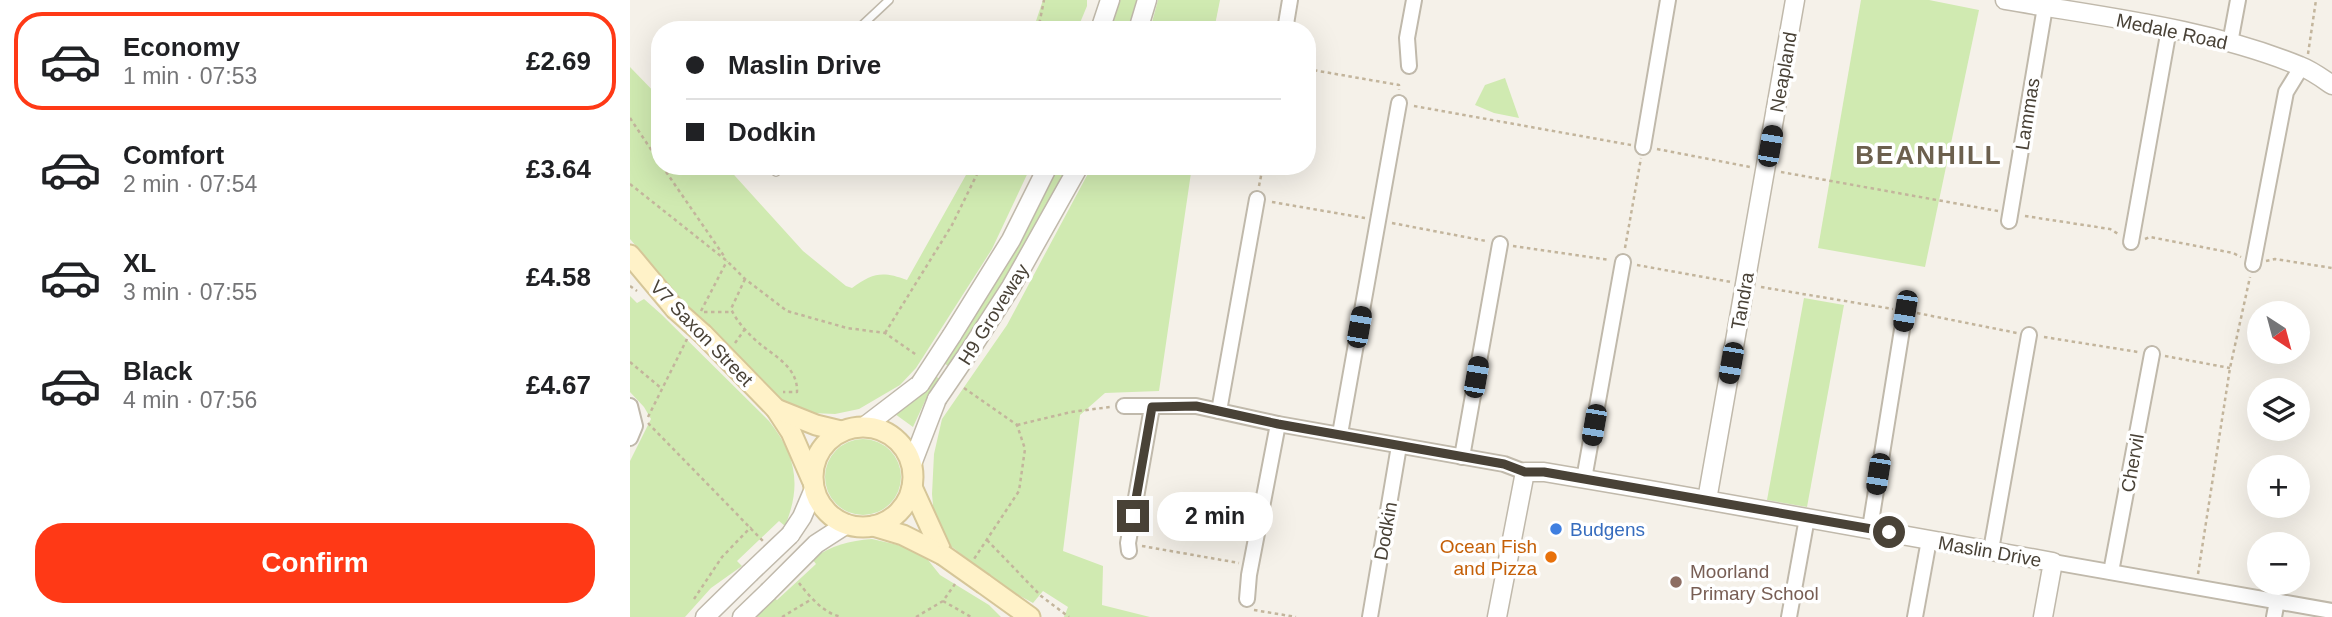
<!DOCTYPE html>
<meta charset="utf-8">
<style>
:root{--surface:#fff;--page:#f6f6f6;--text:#202124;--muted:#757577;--line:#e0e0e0;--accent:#ff3916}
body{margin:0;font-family:Arial,sans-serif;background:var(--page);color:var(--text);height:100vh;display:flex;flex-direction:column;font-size:26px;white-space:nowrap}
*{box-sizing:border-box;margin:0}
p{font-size:23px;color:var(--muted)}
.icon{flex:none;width:38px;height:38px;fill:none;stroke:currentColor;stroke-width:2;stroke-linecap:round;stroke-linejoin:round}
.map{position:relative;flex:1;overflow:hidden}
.panel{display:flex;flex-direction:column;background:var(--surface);width:630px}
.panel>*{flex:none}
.hud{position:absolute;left:21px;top:21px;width:665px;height:154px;border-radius:28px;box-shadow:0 7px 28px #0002;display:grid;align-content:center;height:154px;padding:0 35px;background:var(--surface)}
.needle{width:46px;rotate:144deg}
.tools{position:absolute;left:1617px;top:301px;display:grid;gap:14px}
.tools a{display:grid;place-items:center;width:63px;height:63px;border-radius:50%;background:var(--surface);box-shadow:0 7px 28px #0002;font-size:35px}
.end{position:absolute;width:32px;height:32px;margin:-16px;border:9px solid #494237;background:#fff;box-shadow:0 0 0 4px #fff}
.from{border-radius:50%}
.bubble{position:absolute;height:49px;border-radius:24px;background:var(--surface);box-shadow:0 7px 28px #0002;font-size:23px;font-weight:700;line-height:49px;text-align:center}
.car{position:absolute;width:21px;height:42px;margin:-21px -10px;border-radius:9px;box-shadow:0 0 5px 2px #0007;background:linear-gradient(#222 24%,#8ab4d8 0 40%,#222 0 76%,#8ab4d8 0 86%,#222 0)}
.hud b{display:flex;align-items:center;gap:24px;height:66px;font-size:26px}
.hud b+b{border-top:2px solid var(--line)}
.hud i{width:18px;height:18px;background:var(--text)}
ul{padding:12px 0 0;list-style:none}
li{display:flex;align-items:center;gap:21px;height:98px;margin:0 14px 10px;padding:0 21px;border:4px solid transparent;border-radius:28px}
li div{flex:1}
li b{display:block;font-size:26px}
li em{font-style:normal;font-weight:700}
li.on{border-color:var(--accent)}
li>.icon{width:63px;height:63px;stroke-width:1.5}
.button{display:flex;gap:14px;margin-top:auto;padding:14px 35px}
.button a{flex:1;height:80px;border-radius:28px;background:var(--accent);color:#fff;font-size:28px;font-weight:700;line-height:80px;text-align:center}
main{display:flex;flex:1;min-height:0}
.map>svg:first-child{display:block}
</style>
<main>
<section class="panel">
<ul>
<li class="on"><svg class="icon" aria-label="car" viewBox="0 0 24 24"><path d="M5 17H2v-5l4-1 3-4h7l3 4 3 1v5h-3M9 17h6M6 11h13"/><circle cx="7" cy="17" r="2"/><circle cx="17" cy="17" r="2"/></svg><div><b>Economy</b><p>1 min · 07:53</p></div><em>£2.69</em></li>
<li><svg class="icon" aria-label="car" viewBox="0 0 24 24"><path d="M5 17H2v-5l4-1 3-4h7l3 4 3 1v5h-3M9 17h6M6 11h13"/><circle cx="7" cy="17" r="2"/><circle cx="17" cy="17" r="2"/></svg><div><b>Comfort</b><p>2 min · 07:54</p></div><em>£3.64</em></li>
<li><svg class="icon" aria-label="car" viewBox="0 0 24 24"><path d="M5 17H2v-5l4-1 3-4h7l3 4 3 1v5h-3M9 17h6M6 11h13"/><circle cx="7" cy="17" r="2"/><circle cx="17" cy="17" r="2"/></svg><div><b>XL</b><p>3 min · 07:55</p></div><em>£4.58</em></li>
<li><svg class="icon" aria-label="car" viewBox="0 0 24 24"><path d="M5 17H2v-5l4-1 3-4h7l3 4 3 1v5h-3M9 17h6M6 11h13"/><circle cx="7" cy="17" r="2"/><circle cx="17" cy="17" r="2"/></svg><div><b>Black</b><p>4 min · 07:56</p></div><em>£4.67</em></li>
</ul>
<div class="button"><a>Confirm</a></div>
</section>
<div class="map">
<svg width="1702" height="617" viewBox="0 0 1702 617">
<rect width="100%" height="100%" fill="#f5f1e9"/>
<g fill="#d0eab1">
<path d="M413 0H457V6L447 30H403Z"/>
<path d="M487 0H508L498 30H478Z"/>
<path d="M528 0H590L584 30H520Z"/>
<path d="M1231 0H1299L1349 10 1295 267 1188 248Z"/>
<path d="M0 67 30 98V166H96L173 251 216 286 222 288C243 273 252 271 277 280L341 166H401L362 249 286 368 270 385 229 409 205 414 182 413 159 406 78 332 0 239Z"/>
<path d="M875 78 889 118 864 113 845 105 855 85Z"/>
<path d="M424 166H439L381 270 319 367 313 362Z"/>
<path d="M462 166H562L529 391 475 393 450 415 433 551 473 566 472 605 520 617H434L438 607 413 591 403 603 370 585 321 546 304 516 302 494 304 454 312 419 377 325Z"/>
<path d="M0 296 7 303 14 299 31 314 139 421C166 455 172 485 155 526L149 521 107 561 112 566 81 588 55 617H0V461L21 419 14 407 0 392Z"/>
<path d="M1174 298 1214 305 1177 507 1137 500Z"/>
<path d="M304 375 311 380 295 401 283 427 265 414 287 397Z"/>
<circle cx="233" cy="477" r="38"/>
<path d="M242 539 268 545 294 555 310 575 359 605 371 617H127L142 597 147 600 186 564 182 559C202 545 219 541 242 539Z"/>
</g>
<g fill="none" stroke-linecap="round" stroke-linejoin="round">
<g stroke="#c0b9ab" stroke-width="10">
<g id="service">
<path d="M227 30 259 0"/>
<path d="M140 166 146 172 152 166"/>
</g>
</g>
<g stroke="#c0b9ab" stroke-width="18">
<g id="minor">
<path d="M655 30 660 0"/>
<path d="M1600 43 1608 0"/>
<path d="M779 66 777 38 784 0"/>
<path d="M1013 147 1038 0"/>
<path d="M1379 221 1415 7"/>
<path d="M1501 242 1539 29"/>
<path d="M1623 264 1656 92 1672 66"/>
<path d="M0 406 5 426 0 438"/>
<path d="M494 406H566L648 424 874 464 895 472"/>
<path d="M589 411 627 199"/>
<path d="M710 434 769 103"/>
<path d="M832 457 870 244"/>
<path d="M954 479 993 262"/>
<path d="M1240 528 1275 311"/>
<path d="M1361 550 1399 335"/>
<path d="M499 551 498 543 522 407"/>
<path d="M1423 562 1702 611"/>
<path d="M1481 572 1522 354"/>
<path d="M617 599 619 575 648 424"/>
<path d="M740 617 769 446"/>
<path d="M1159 617 1177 518"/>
<path d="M1285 617 1299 540"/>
<path d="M1644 617 1647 601"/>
</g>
</g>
<g stroke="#c0b9ab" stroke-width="21">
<g id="tertiary">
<path d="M1375 0C1473 17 1577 28 1670 66 1681 70 1692 78 1702 85"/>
<path d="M470 30 480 0"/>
<path d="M508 30 517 0"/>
<path d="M322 335 381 240 418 166"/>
<path d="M339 352 381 287 449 166"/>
<path d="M235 426 290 384"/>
<path d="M282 464 307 399"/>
<path d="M1077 500 1165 0"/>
<path d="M160 535 172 517 184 489"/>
<path d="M177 553 186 544 217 524"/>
<path d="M75 617 120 573"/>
<path d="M112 617 138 592"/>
<path d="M867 617 895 472H914L1020 490 1423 562 1413 617"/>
</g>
</g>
<g stroke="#d6c698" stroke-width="23">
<g id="secondary">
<path d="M0 255 45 309"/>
<path d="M73 334 146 409 161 432 182 480"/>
<path d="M146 409 186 425 211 431"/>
<circle cx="233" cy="477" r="50"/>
<path d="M282 487 313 555"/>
<path d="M243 526 273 535 313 555"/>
<path d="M354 584 400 617"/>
</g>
</g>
<g stroke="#c3b59c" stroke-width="2.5" stroke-dasharray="3.5 3.5" stroke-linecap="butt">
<path d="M408 30 414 0"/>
<path d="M1678 54 1686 0"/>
<path d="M677 69 769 85V90"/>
<path d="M784 106 1001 145"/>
<path d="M0 118 30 163"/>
<path d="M1027 149 1120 167"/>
<path d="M32 166 94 256"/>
<path d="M1151 172 1368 211"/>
<path d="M0 184 97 261 115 279 157 311 217 328 255 333 288 356"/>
<path d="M629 186 633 166"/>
<path d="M642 202 735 218"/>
<path d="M1395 216 1480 229 1490 235"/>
<path d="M762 223 856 241"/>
<path d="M1515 239 1520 237 1603 253 1611 257"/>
<path d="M883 246 980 260"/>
<path d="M995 248 1011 158"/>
<path d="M1636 261 1645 259 1702 268"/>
<path d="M1007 265 1101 282"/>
<path d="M115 279 101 309C107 322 119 335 130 344 146 357 168 368 167 392H153"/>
<path d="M0 286 7 291"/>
<path d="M1131 287 1263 309"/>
<path d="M71 311 97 261"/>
<path d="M74 312H102"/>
<path d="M1287 313 1387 333"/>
<path d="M255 333 322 225 351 166"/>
<path d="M1414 337 1508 352"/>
<path d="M105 343 115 329"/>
<path d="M1535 356 1600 368"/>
<path d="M0 362 31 388"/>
<path d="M334 388 387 425 395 449 389 491 344 559"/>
<path d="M18 417 57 339"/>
<path d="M18 423 133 541"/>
<path d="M387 425 441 412 480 407"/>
<path d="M357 540 411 596 439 617"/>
<path d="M512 546 609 563"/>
<path d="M1568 574 1600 368 1620 277"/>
<path d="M169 583C179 596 194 614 212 617"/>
<path d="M64 599 92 557 121 527"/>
<path d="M313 601 341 617"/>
<path d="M624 610 666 617"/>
<path d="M152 617 182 599"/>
<path d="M286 617 313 601 325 584"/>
</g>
<use href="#service" stroke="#fff" stroke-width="7"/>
<use href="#minor" stroke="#fff" stroke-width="14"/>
<use href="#tertiary" stroke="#fff" stroke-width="18"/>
<use href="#secondary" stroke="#fff2c8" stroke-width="19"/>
<g stroke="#c0b9ab" stroke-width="21" stroke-linecap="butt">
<g id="tertiary-bridge">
<path d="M290 384 322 335"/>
<path d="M307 399 339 352"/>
<path d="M120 573 160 535"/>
<path d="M138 592 177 553"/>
</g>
</g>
<g stroke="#d6c698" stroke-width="23" stroke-linecap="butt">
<g id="secondary-bridge">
<path d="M45 309 73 334"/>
<path d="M313 555 354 584"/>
</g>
</g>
<use href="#tertiary-bridge" stroke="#fff" stroke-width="18"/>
<use href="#secondary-bridge" stroke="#fff2c8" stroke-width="19"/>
</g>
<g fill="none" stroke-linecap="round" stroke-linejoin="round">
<path stroke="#494237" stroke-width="9" d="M503 516 522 407 566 406 648 424 874 464 895 472H914L1259 532"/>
</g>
<circle fill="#3f7fe0" stroke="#fff" stroke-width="2.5" cx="926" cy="529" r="7"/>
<circle fill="#e8710a" stroke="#fff" stroke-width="2.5" cx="921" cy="557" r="7"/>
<circle fill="#8d6e63" stroke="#fff" stroke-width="2.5" cx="1046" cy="582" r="7"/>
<g text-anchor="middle" stroke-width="7" stroke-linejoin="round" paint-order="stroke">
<g font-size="19" fill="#494237" stroke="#fff">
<text transform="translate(1542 31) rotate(12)" y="7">Medale Road</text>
<text transform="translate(1153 72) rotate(-80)" y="7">Neapland</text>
<text transform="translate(1397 114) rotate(-81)" y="7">Lammas</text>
<text transform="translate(1112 301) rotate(-80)" y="7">Tandra</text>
<text transform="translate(363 314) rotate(-58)" y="7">H9 Groveway</text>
<text transform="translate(72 333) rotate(46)" y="7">V7 Saxon Street</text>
<text transform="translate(1502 463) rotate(-80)" y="7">Chervil</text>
<text transform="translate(755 531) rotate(-80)" y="7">Dodkin</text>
<text transform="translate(1360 551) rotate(10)" y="7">Maslin Drive</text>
</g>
<g font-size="19" fill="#366cbe" stroke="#fff" text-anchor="start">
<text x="940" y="536">Budgens</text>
</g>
<g font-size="19" fill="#c56008" stroke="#fff" text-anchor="end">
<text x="907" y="553">Ocean Fish<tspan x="907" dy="22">and Pizza</tspan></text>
</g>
<g font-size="19" fill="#785e54" stroke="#fff" text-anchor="start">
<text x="1060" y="578">Moorland<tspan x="1060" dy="22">Primary School</tspan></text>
</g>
<g font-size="26" font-weight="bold" letter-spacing="2" fill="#6c604e" stroke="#fff">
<text x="1299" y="164">BEANHILL</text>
</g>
</g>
</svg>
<div class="tools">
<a><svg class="needle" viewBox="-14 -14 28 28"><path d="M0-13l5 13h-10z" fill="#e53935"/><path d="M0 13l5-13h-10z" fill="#757577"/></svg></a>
<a><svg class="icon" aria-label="layers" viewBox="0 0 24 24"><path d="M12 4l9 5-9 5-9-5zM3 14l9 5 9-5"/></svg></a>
<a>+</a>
<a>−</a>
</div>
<i class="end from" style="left:1259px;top:532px"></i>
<i class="end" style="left:503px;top:516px"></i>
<div class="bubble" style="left:527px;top:492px;width:116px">2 min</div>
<i class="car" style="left:1140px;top:146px;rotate:10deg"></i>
<i class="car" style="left:1275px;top:311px;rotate:189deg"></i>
<i class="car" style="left:729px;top:327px;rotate:10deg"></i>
<i class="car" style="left:1101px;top:363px;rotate:190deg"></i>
<i class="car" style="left:846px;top:377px;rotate:10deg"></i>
<i class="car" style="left:964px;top:425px;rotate:190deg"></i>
<i class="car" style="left:1248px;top:474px;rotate:189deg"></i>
<div class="hud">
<b><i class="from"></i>Maslin Drive</b>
<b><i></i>Dodkin</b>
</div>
</div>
</main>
